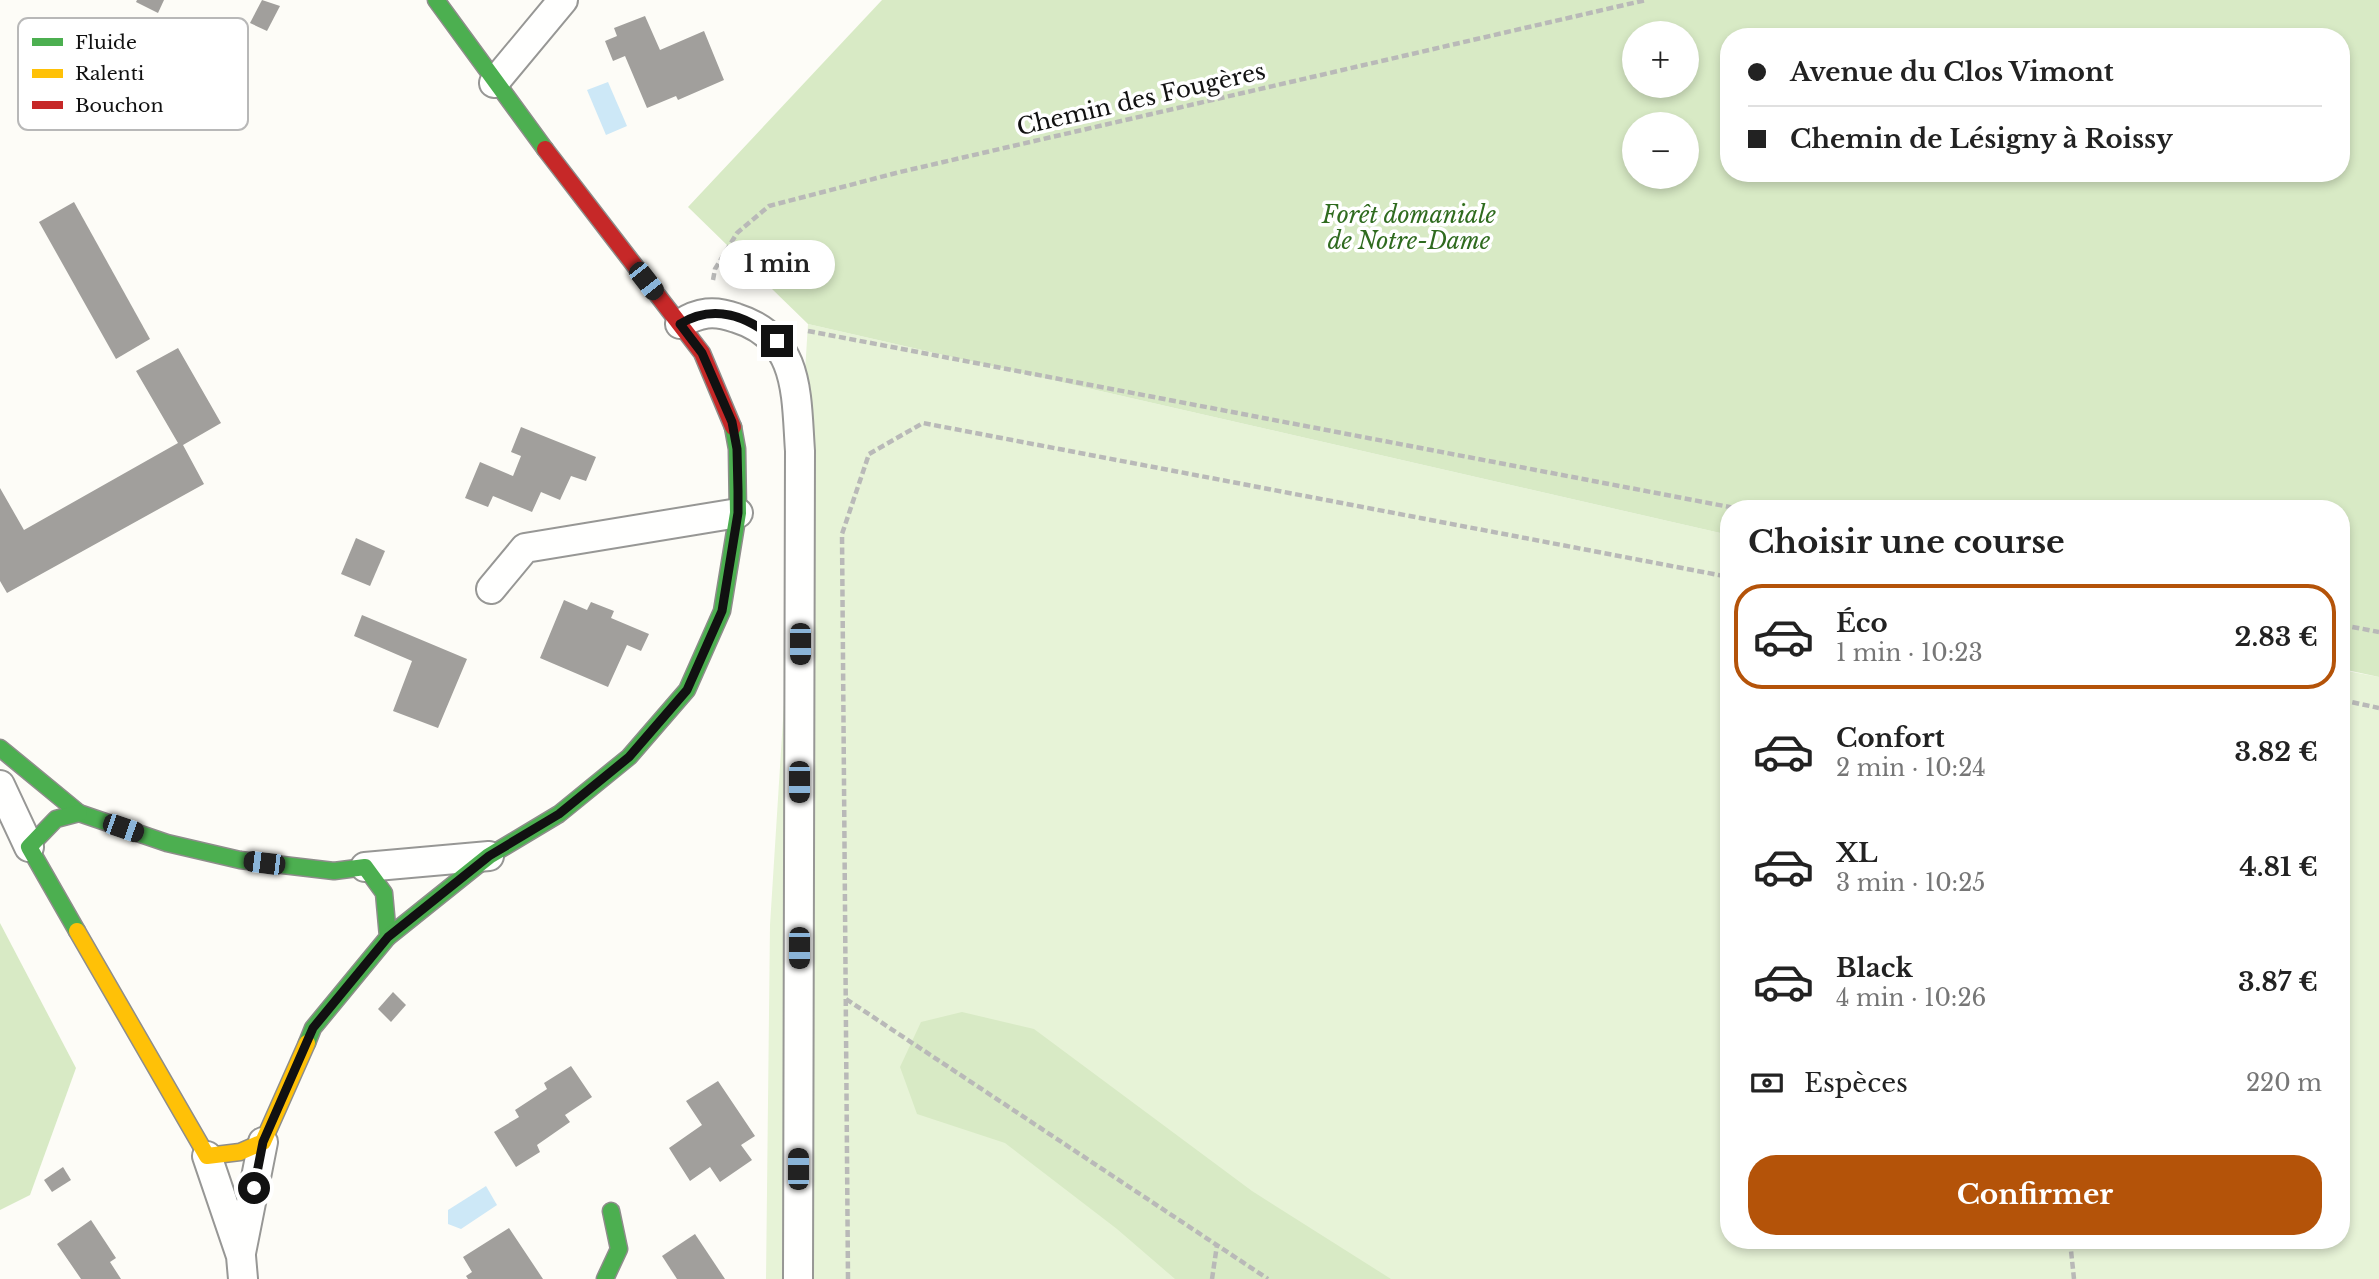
<!DOCTYPE html>
<html lang="fr">
<meta charset="utf-8">
<style>
:root{--surface:#fff;--page:#f6f6f6;--text:#222;--muted:#767676;--line:#e0e0e0;--accent:#b45309}
body{margin:0;font-family:"Libre Baskerville",serif;background:var(--page);color:var(--text);height:100vh;display:flex;flex-direction:column;font-size:26px;white-space:nowrap}
*{box-sizing:border-box;margin:0}
p{font-size:23px;color:var(--muted)}
.icon{flex:none;width:38px;height:38px;fill:none;stroke:currentColor;stroke-width:2;stroke-linecap:round;stroke-linejoin:round}
.map{position:relative;flex:1;overflow:hidden}
.side{position:absolute;left:1720px;top:500px;width:630px;height:749px;display:flex;flex-direction:column;background:var(--surface);border-radius:28px;box-shadow:0 4px 10px #0003}
.side>*{flex:none}
.guide{position:absolute;left:1720px;top:28px;width:630px;height:154px;border-radius:28px;box-shadow:0 4px 10px #0003;display:grid;align-content:center;height:154px;padding:0 28px;background:var(--surface)}
.fabs{position:absolute;left:1622px;top:21px;display:grid;gap:14px}
.fabs a{display:grid;place-items:center;width:77px;height:77px;border-radius:50%;background:var(--surface);box-shadow:0 4px 10px #0003;font-size:35px}
.end{position:absolute;width:32px;height:32px;margin:-16px;border:9px solid #111;background:#fff;box-shadow:0 0 0 4px #fff}
.from{border-radius:50%}
.bubble{position:absolute;height:49px;border-radius:24px;background:var(--surface);box-shadow:0 4px 10px #0003;font-size:23px;font-weight:700;line-height:49px;text-align:center}
.car{position:absolute;width:21px;height:42px;margin:-21px -10px;border-radius:9px;box-shadow:0 0 5px 2px #0007;background:linear-gradient(#222 24%,#8ab4d8 0 40%,#222 0 76%,#8ab4d8 0 86%,#222 0)}
.guide b{display:flex;align-items:center;gap:24px;height:66px;font-size:26px}
.guide b+b{border-top:2px solid var(--line)}
.guide i{width:18px;height:18px;background:var(--text)}
ul{padding:0;list-style:none}
li{display:flex;align-items:center;gap:21px;height:105px;margin:0 14px 10px;padding:0 14px;border:4px solid transparent;border-radius:28px}
li div{flex:1}
li b{display:block;font-size:26px}
li em{font-style:normal;font-weight:700}
li.selected{border-color:var(--accent)}
li>.icon{width:63px;height:63px;stroke-width:1.5}
h2{padding:0 28px;font-size:32px;line-height:84px}
.pay{display:flex;align-items:center;gap:18px;height:77px;padding:0 28px;font-size:26px}
.pay p{margin-inline-start:auto}
.button{display:flex;gap:14px;margin-top:auto;padding:14px 28px}
.button a{flex:1;height:80px;border-radius:28px;background:var(--accent);color:#fff;font-size:28px;font-weight:700;line-height:80px;text-align:center}
.map>svg:first-child{display:block}
</style>
<div class="map">
<svg width="2379" height="1279" viewBox="0 0 2379 1279">
<rect width="100%" height="100%" fill="#fdfcf7"/>
<path fill="#e7f3d7" d="M808 324 1729 535V1241H2342V670L2379 677V1279H766L770 925Z"/>
<g fill="#d8eac5" fill-rule="evenodd">
<path d="M882 0H2379V677L2342 669V509H1729V535L808 324 688 207ZM1634 33H1687V86H1634ZM1729 37H2342V173H1729ZM1634 124H1687V177H1634Z"/>
<path d="M0 923 76 1068 30 1195 0 1210Z"/>
<path d="M962 1012 1034 1029 1252 1191 1391 1279H1175L1117 1229 1005 1143 917 1114 900 1067 921 1022Z"/>
</g>
<g fill="#cde8f7">
<path d="M608 82 627 126 606 135 587 90Z"/>
<path d="M486 1186 497 1205 461 1229 448 1224V1210Z"/>
</g>
<g fill="#a19f9c">
<path d="M137 0H164L158 13 136 2Z"/>
<path d="M262 0 280 6 267 31 250 23Z"/>
<path d="M645 16 660 50 704 31 724 80 678 100 676 96 647 108 625 56 613 61 605 41 617 36 614 28Z"/>
<path d="M74 202 150 339 116 359 39 222Z"/>
<path d="M178 348 221 423 183 445 204 484 7 593 0 581V488L24 530 178 443 136 371Z"/>
<path d="M521 427 596 457 586 481 571 476 560 500 541 492 532 512 493 496 488 507 465 498 480 462 513 476 521 456 511 452Z"/>
<path d="M356 538 385 551 370 586 341 574Z"/>
<path d="M564 600 587 610 591 602 614 611 611 618 649 634 641 651 627 645 608 687 540 658Z"/>
<path d="M362 615 467 659 438 728 393 711 412 661 354 636Z"/>
<path d="M393 992 406 1005 391 1022 378 1009Z"/>
<path d="M571 1066 592 1097 565 1115 570 1122 537 1145 540 1152 516 1167 494 1132 519 1117 515 1110 547 1089 544 1083Z"/>
<path d="M718 1081 755 1136 741 1145 752 1160 720 1182 710 1167 690 1181 669 1148 702 1125 686 1101Z"/>
<path d="M63 1167 71 1180 52 1192 44 1180Z"/>
<path d="M91 1220 116 1258 110 1262 121 1279H81L57 1244Z"/>
<path d="M509 1228 543 1279H468L466 1276 472 1272 463 1257Z"/>
<path d="M695 1234 725 1279H677L662 1256Z"/>
</g>
<g fill="none" stroke-linecap="round" stroke-linejoin="round">
<g stroke="#979795" stroke-width="32">
<g id="street">
<path d="M494 83 563 0"/>
<path d="M680 324C699 312 714 310 736 318 800 338 796 394 800 451L798 1279"/>
<path d="M491 589 525 548 738 513"/>
<path d="M0 785 29 847"/>
<path d="M365 867 489 856"/>
<path d="M207 1156 241 1256 243 1279"/>
<path d="M241 1253 263 1142"/>
</g>
</g>
<g stroke="#8e8d8b" stroke-width="19">
<g id="fast">
<path d="M436 0 545 149"/>
<path d="M0 748 79 813 167 843 240 860 334 871 365 867 384 893 388 937 313 1028 307 1043"/>
<path d="M77 931 29 847 56 819 79 813"/>
<path d="M388 937 489 856 559 814 629 757 687 690 722 611 738 513 737 449 733 427"/>
<path d="M605 1279 619 1249 611 1211"/>
</g>
</g>
<g stroke="#8e8d8b" stroke-width="19">
<path id="slow" d="M77 931 207 1156 240 1152 263 1142 307 1043"/>
</g>
<g stroke="#8e8d8b" stroke-width="19">
<path id="jam" d="M545 149 702 353 733 427"/>
</g>
<g stroke="#b9b9b8" stroke-width="4.5" stroke-dasharray="7 3.5" stroke-linecap="butt">
<path d="M713 280 715 269 737 233 769 206 900 172 1646 0"/>
<path d="M808 331 1740 509"/>
<path d="M2342 625 2379 632"/>
<path d="M2342 700 2379 708"/>
<path d="M846 999 1268 1279"/>
<path d="M2070 1241 2074 1279"/>
<path d="M848 1279 842 534 869 454 923 423 1729 577"/>
<path d="M1212 1279 1217 1245"/>
</g>
<use href="#street" stroke="#fffffe" stroke-width="28"/>
<use href="#fast" stroke="#4caf50" stroke-width="16"/>
<use href="#slow" stroke="#ffc107" stroke-width="16"/>
<use href="#jam" stroke="#c62828" stroke-width="16"/>
</g>
<g fill="none" stroke-linecap="round" stroke-linejoin="round">
<path stroke="#111" stroke-width="9" d="M254 1188 263 1142 313 1028 388 937 489 856 559 814 629 757 687 690 722 611 738 513V491L737 449 732 422 702 353 680 324C714 303 748 316 777 341"/>
</g>
<g text-anchor="middle" stroke-width="7" stroke-linejoin="round" paint-order="stroke">
<g font-size="23" fill="#111" stroke="#fff">
<text transform="translate(1141 99) rotate(-13)" y="8">Chemin des Fougères</text>
</g>
<g font-size="23" font-style="italic" fill="#2f6b1f" stroke="#fff">
<text x="1409" y="223">Forêt domaniale<tspan x="1409" dy="26">de Notre-Dame</tspan></text>
</g>
</g>
<rect x="18" y="18" width="230" height="112" rx="10" fill="#fff" stroke="#b8b8b8" stroke-width="2"/>
<rect x="32" y="38" width="31" height="8" fill="#4caf50"/>
<rect x="32" y="69" width="31" height="9" fill="#ffc107"/>
<rect x="32" y="101" width="31" height="8" fill="#c62828"/>
<g font-size="19" fill="#111">
<text x="75" y="49">Fluide</text>
<text x="75" y="80">Ralenti</text>
<text x="75" y="112">Bouchon</text>
</g>
</svg>
<div class="fabs">
<a>+</a>
<a>−</a>
</div>
<i class="end from" style="left:254px;top:1188px"></i>
<i class="end" style="left:777px;top:341px"></i>
<div class="bubble" style="left:719px;top:240px;width:116px">1 min</div>
<i class="car" style="left:646px;top:281px;rotate:142deg"></i>
<i class="car" style="left:800px;top:644px;rotate:180deg"></i>
<i class="car" style="left:799px;top:782px;rotate:180deg"></i>
<i class="car" style="left:123px;top:828px;rotate:109deg"></i>
<i class="car" style="left:264px;top:863px;rotate:277deg"></i>
<i class="car" style="left:799px;top:948px;rotate:180deg"></i>
<i class="car" style="left:798px;top:1169px;rotate:0deg"></i>
<div class="guide">
<b><i class="from"></i>Avenue du Clos Vimont</b>
<b><i></i>Chemin de Lésigny à Roissy</b>
</div>
<section class="side">
<h2>Choisir une course</h2>
<ul>
<li class="selected"><svg class="icon" aria-label="car" viewBox="0 0 24 24"><path d="M5 17H2v-5l4-1 3-4h7l3 4 3 1v5h-3M9 17h6M6 11h13"/><circle cx="7" cy="17" r="2"/><circle cx="17" cy="17" r="2"/></svg><div><b>Éco</b><p>1 min · 10:23</p></div><em>2.83 €</em></li>
<li><svg class="icon" aria-label="car" viewBox="0 0 24 24"><path d="M5 17H2v-5l4-1 3-4h7l3 4 3 1v5h-3M9 17h6M6 11h13"/><circle cx="7" cy="17" r="2"/><circle cx="17" cy="17" r="2"/></svg><div><b>Confort</b><p>2 min · 10:24</p></div><em>3.82 €</em></li>
<li><svg class="icon" aria-label="car" viewBox="0 0 24 24"><path d="M5 17H2v-5l4-1 3-4h7l3 4 3 1v5h-3M9 17h6M6 11h13"/><circle cx="7" cy="17" r="2"/><circle cx="17" cy="17" r="2"/></svg><div><b>XL</b><p>3 min · 10:25</p></div><em>4.81 €</em></li>
<li><svg class="icon" aria-label="car" viewBox="0 0 24 24"><path d="M5 17H2v-5l4-1 3-4h7l3 4 3 1v5h-3M9 17h6M6 11h13"/><circle cx="7" cy="17" r="2"/><circle cx="17" cy="17" r="2"/></svg><div><b>Black</b><p>4 min · 10:26</p></div><em>3.87 €</em></li>
</ul>
<div class="pay"><svg class="icon" aria-label="cash" viewBox="0 0 24 24"><path d="M3 7h18v10H3z"/><circle cx="12" cy="12" r="2"/></svg>Espèces<p>220 m</p></div>
<div class="button"><a>Confirmer</a></div>
</section>
</div>
